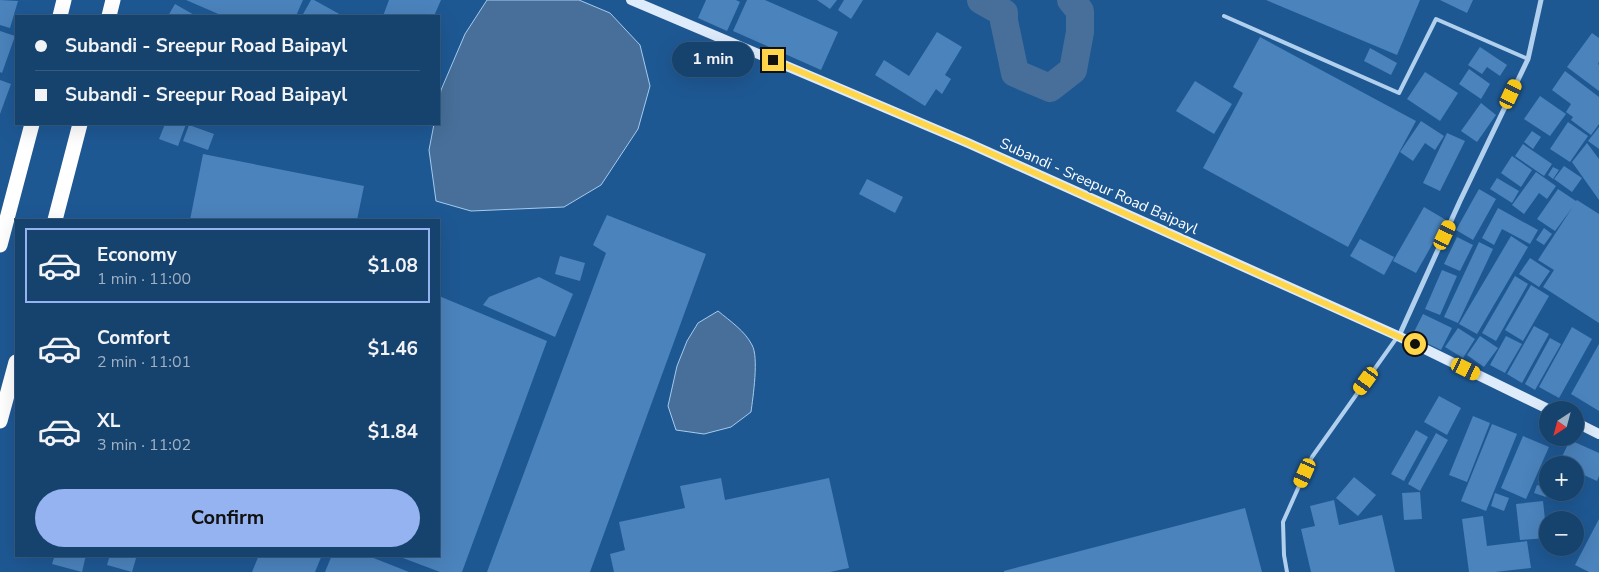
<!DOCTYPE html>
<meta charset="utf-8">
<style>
:root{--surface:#16426e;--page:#1f4973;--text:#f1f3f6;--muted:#9eb0c2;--line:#355b81;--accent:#95b2f1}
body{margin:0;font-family:"Nunito Sans",sans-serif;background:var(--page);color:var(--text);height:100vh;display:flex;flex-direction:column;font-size:19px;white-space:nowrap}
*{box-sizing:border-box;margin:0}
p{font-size:16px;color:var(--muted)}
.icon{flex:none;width:28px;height:28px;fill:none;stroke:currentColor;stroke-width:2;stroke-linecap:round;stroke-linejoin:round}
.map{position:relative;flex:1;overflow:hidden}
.panel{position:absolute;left:15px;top:219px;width:425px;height:338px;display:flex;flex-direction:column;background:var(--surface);border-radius:0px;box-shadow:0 5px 20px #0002,0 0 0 1px var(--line)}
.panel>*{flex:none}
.top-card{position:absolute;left:15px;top:15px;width:425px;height:110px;border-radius:0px;box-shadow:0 5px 20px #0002,0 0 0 1px var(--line);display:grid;align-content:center;height:110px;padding:0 20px;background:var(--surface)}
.needle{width:32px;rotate:216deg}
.controls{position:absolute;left:1539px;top:401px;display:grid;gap:10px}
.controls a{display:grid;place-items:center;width:45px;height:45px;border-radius:50%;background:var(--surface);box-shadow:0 5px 20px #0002,0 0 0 1px var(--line);font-size:25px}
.end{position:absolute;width:22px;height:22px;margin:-11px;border:6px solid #ffd54a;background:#111;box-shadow:0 0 0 2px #111}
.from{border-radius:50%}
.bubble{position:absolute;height:35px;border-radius:18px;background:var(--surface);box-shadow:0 5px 20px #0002,0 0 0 1px var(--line);font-size:16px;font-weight:700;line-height:35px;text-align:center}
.car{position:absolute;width:15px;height:30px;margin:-15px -8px;border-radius:6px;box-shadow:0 0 4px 1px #0007;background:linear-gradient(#f5c518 24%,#345 0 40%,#f5c518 0 76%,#345 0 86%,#f5c518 0)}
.top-card b{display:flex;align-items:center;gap:18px;height:48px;font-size:19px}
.top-card b+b{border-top:1px solid var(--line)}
.top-card i{width:12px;height:12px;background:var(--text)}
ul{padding:9px 0 0;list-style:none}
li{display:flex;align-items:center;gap:15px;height:75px;margin:0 10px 8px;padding:0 10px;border:2px solid transparent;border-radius:0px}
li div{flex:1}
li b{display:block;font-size:19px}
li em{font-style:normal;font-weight:700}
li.current{border-color:var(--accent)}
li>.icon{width:45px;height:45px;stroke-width:1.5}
.primary-button{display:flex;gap:10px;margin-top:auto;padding:10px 20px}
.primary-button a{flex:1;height:58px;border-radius:30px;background:var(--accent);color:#111;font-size:20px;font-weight:700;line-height:58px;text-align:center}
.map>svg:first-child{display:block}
</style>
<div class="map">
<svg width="1599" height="572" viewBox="0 0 1599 572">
<rect width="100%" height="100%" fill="#1e5893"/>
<g fill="#476f99" stroke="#a4cbf0">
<path d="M487 0H579L610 13 640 45 650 86 638 129 601 185 564 207 471 211 436 201 429 150 434 124H439V102L441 90 465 34Z"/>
<path d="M718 311C730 321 745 331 752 345 759 357 753 397 751 412L731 427 704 434 676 430 668 406 677 366 687 341 698 323Z"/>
</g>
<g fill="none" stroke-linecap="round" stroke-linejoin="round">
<path stroke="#476f99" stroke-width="28" d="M981 0 1004 13V21L1015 73 1050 88 1073 70 1080 32V11L1071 0"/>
</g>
<g fill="#4b83bc">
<path d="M0 0 18 1 10 28 0 25Z"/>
<path d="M186 0H303L296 16H223Z"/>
<path d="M311 0H314L343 16H302Z"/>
<path d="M389 0H441L434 16H383Z"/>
<path d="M706 0H736L740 2 727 31 698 18Z"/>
<path d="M747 0H765L838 32 821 70 733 31Z"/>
<path d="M817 0H837L830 9Z"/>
<path d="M844 0H863L851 19 838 10Z"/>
<path d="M1266 0H1420L1397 55Z"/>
<path d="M1440 0H1473L1467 13Z"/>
<path d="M175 4 196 16H168Z"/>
<path d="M0 31 15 36 2 73 0 72Z"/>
<path d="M937 32 962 47 945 75 951 79 942 94 936 89 925 106 875 75 884 60 909 76Z"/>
<path d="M1592 33 1599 38V62L1598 64 1599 65V91L1567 67Z"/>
<path d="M1260 37 1416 121 1348 247 1203 168 1243 93 1233 87Z"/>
<path d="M1480 47 1507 65 1500 76 1487 67 1482 74 1468 65Z"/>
<path d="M1370 48 1397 63 1391 75 1364 61Z"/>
<path d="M1469 69 1490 84 1481 99 1459 84Z"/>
<path d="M1565 71 1599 97V124L1591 135 1571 120 1573 117 1566 112 1571 104 1552 90Z"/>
<path d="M1425 72 1458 93 1440 121 1407 99Z"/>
<path d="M0 80 11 84 0 114Z"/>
<path d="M1195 81 1232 104 1214 134 1176 111Z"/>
<path d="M1540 96 1566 114 1550 136 1524 119Z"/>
<path d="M1481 103 1496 115 1477 142 1461 131Z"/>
<path d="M1421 121 1444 136 1435 150 1425 143 1413 161 1400 152Z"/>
<path d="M1568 122 1588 136 1570 162 1550 149Z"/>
<path d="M165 124H186L178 146 159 139Z"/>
<path d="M189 125 214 134 208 150 183 141Z"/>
<path d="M1599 127V149L1588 141Z"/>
<path d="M1532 131 1541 137 1533 149 1524 142Z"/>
<path d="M1447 133 1465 141 1440 191 1423 183Z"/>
<path d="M1587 143 1599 159V200L1572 162Z"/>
<path d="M1523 144 1552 164 1544 176 1515 156Z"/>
<path d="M203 154 364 186 357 220H190Z"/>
<path d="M1512 156 1532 170 1521 187 1501 173Z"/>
<path d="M1564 166 1582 178 1572 192 1554 179Z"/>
<path d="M1553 167 1559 170 1553 179 1548 175Z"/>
<path d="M1536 172 1556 186 1547 199 1539 193 1524 214 1512 205Z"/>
<path d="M1497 178 1519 191 1512 203 1490 189Z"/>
<path d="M867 179 903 197 895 213 859 194Z"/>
<path d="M1479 189 1496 199 1473 240 1456 230Z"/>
<path d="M1558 189 1576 201 1577 200 1599 214V323L1543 287 1554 270 1538 260 1572 208 1555 231 1537 219Z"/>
<path d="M1424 207 1446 220 1416 273 1393 261Z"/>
<path d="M1498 208 1538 230 1530 244 1502 229 1494 245 1482 238Z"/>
<path d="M607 215 706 254 590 572H487L606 253 593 245Z"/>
<path d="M1544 228 1552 234 1544 245 1536 240Z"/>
<path d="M1511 236 1528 247 1477 334 1459 324Z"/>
<path d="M1457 237 1473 245 1460 271 1444 264Z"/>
<path d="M1360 239 1394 257 1384 275 1350 256Z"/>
<path d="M1479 242 1493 249 1458 323 1444 317Z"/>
<path d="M560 256 585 263 580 281 555 274Z"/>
<path d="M1530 258 1550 271 1539 287 1519 274Z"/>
<path d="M1442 270 1457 276 1440 315 1425 309Z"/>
<path d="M1515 276 1528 284 1496 341 1482 333Z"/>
<path d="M539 277 573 294 555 337 483 305 489 297Z"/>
<path d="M1531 285 1549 296 1523 341 1505 330Z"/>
<path d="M439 296 547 341 462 572H440L395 555H439Z"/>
<path d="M1423 314 1452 328 1441 350 1412 336Z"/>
<path d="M1534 326 1549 334 1522 383 1507 374Z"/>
<path d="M1572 327 1592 339 1559 398 1539 387Z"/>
<path d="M1458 328 1475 339 1463 358 1445 347Z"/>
<path d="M1480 336 1498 348 1484 367 1467 355Z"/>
<path d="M1506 336 1522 344 1505 373 1490 365Z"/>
<path d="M1550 338 1561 344 1535 390 1525 384Z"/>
<path d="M1599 344V411L1571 394Z"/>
<path d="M1439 396 1461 408 1447 435 1424 422Z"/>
<path d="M1473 416 1490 423 1467 482 1449 475Z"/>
<path d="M1492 424 1517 434 1486 511 1461 501Z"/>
<path d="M1416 430 1428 437 1404 481 1391 474Z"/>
<path d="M1436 433 1448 440 1420 491 1408 484Z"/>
<path d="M1523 436 1549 447 1526 499 1501 488Z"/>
<path d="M1570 440 1599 453V476L1597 481 1575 471V465H1563L1559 463Z"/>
<path d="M1542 473 1548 475 1547 487 1538 483Z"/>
<path d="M1354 477 1376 495 1358 516 1336 498Z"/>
<path d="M721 478 725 500 829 478 849 568 830 572H614L610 554 625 550 619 522 685 508 680 486Z"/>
<path d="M1537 485 1548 488 1546 497 1534 493Z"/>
<path d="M1420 492 1422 519 1404 520 1402 493Z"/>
<path d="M1495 493 1509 498 1504 511 1491 506Z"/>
<path d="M1334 500 1339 525 1382 515 1395 572H1311L1301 529 1315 526 1310 506Z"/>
<path d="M1543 501 1547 538 1520 540 1516 504Z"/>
<path d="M1245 508 1262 572H1004V571Z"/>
<path d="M1483 516 1487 546 1527 541 1531 568 1495 572H1469L1462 519Z"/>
<path d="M1599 519V572H1589L1575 565Z"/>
<path d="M55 555H86L82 572 52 564Z"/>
<path d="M110 555H137L132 572 107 565Z"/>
<path d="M259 555H322L315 572H252Z"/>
<path d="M332 555H366L409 572H325Z"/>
</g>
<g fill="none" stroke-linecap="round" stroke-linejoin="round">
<g stroke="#b1d0ee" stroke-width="4">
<path d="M1224 16 1399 93 1436 19 1528 59"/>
<path d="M1287 572 1284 555 1283 522 1312 457 1398 336"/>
</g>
<path stroke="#b1d0ee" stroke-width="5" d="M1399 336 1460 201 1528 59 1541 0"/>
<g stroke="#ddebfa" stroke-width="10">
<path d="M631 0 968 143 1398 336 1550 410"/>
<path d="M1575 422 1599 434"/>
</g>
<g stroke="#fff" stroke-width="15">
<path d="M60 16 64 0"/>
<path d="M109 16 113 0"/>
<path d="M55 220 80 124"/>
<path d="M0 245 32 124"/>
<path d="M0 421 16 362"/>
</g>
</g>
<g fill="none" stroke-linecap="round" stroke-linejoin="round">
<path stroke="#ffd54a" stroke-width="6" d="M773 60 968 143 1415 344"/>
</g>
<g text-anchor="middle" stroke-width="4.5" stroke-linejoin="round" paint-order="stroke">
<g font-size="15" fill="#fff" stroke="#1e5893">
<text transform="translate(1099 186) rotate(24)" y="5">Subandi - Sreepur Road Baipayl</text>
</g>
</g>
</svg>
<div class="controls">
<a><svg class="needle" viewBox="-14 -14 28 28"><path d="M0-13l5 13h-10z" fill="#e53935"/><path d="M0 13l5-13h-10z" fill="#9eb0c2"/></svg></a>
<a>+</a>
<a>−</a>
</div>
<i class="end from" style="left:1415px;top:344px"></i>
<i class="end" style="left:773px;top:60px"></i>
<div class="bubble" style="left:672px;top:42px;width:82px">1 min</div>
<i class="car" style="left:1511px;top:94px;rotate:25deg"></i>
<i class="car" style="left:1445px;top:235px;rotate:25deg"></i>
<i class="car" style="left:1466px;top:369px;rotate:116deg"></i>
<i class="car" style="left:1366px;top:381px;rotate:216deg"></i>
<i class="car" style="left:1305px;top:473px;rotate:204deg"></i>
<div class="top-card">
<b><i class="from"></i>Subandi - Sreepur Road Baipayl</b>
<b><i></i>Subandi - Sreepur Road Baipayl</b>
</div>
<section class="panel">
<ul>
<li class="current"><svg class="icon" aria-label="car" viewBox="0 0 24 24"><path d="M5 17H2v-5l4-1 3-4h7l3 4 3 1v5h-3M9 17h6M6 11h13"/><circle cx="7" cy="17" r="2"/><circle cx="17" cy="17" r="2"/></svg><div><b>Economy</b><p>1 min · 11:00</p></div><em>$1.08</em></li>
<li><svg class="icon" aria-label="car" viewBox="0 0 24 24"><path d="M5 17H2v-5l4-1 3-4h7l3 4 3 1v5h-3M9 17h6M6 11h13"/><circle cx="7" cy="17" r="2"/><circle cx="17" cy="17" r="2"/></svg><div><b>Comfort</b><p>2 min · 11:01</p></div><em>$1.46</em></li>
<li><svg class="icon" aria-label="car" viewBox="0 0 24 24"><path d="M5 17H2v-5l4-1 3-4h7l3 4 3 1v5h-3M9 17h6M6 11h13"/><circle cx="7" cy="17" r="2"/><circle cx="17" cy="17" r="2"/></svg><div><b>XL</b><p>3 min · 11:02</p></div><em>$1.84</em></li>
</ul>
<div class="primary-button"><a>Confirm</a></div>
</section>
</div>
